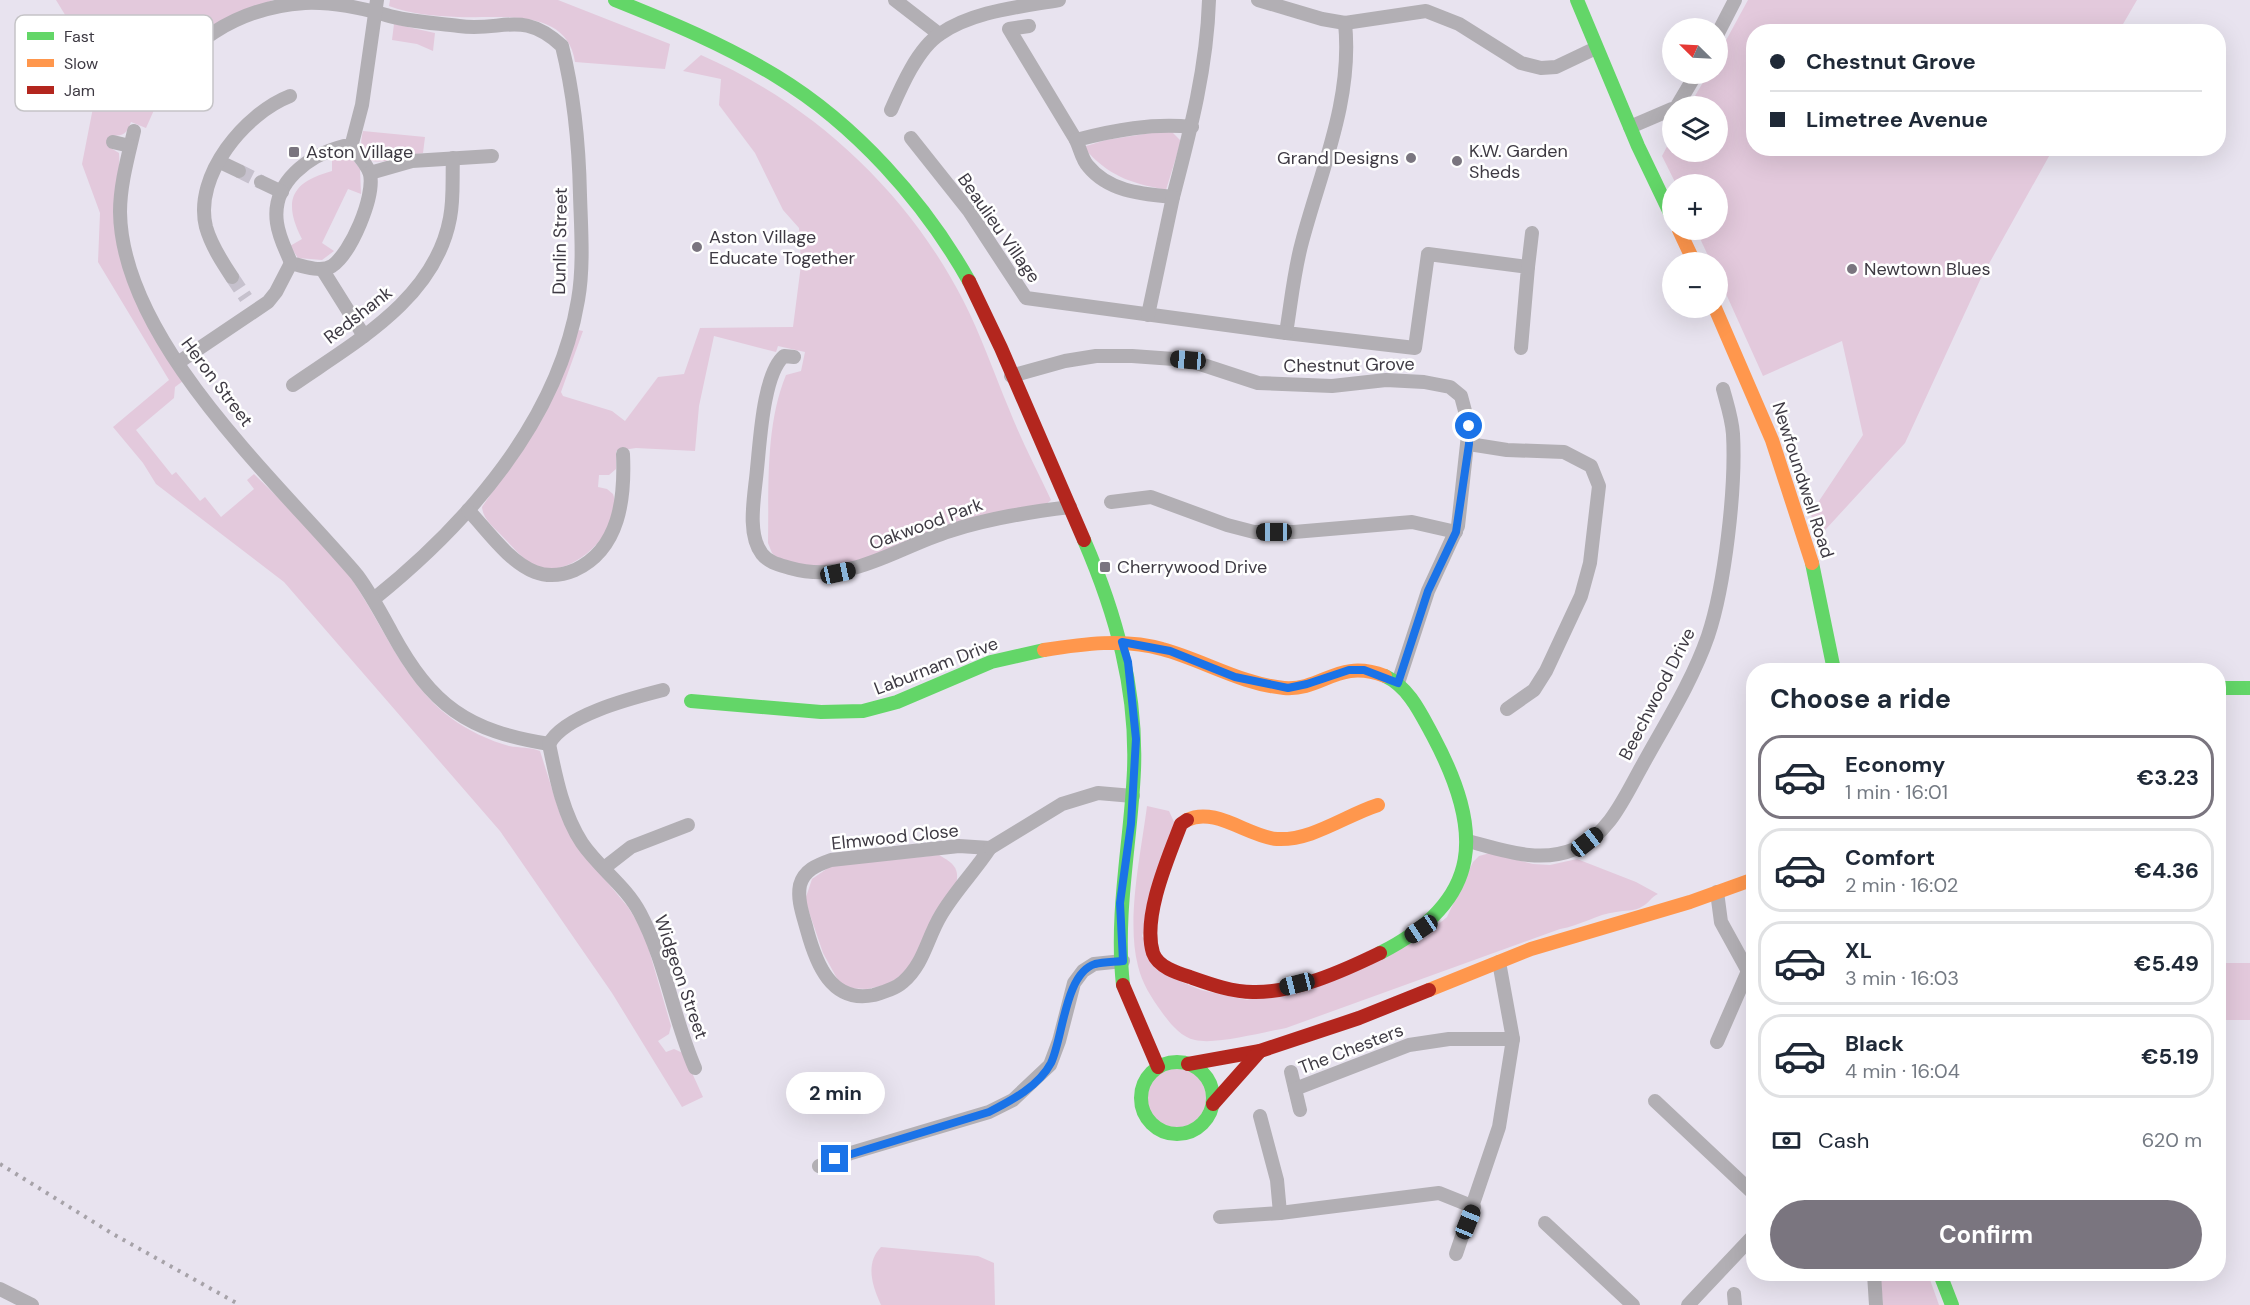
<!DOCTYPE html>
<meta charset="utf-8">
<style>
:root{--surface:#fff;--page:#f2f2f3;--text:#1f2937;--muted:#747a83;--line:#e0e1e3;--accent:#7a757f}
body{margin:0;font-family:"DM Sans",sans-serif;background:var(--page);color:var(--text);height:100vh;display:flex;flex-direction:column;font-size:22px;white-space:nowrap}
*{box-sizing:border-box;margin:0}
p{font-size:20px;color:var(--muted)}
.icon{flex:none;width:33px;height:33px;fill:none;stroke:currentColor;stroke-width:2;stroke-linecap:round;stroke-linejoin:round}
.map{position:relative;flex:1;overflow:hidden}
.drawer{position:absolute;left:1746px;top:663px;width:480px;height:618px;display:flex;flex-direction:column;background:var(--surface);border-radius:24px;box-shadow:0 6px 24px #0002}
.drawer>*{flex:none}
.top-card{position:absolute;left:1746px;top:24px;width:480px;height:132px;border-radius:24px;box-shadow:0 6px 24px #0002;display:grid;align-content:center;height:132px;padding:0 24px;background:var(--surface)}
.needle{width:39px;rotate:294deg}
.tools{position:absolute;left:1662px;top:18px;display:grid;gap:12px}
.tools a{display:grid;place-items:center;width:66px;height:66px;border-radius:50%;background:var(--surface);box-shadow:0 6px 24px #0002;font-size:30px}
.end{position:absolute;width:27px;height:27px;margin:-14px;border:8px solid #1a73e8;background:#fff;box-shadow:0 0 0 3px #fff}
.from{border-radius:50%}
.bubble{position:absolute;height:42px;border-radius:21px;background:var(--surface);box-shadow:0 6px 24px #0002;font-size:20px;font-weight:700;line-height:42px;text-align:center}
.car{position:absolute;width:18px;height:36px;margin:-18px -9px;border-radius:8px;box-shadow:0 0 4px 2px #0007;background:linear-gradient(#222 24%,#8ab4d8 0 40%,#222 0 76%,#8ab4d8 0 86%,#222 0)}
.top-card b{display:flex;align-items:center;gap:21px;height:57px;font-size:22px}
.top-card b+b{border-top:2px solid var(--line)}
.top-card i{width:15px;height:15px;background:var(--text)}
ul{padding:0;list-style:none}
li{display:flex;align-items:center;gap:18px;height:84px;margin:0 12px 9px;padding:0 12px;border:3px solid var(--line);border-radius:24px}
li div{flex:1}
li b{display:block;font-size:22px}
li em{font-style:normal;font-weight:700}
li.active{border-color:var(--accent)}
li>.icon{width:54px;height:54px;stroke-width:1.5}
h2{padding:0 24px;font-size:27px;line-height:72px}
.pay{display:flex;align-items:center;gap:15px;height:66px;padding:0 24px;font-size:22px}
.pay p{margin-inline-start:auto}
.cta{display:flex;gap:12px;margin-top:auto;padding:12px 24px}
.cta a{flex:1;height:69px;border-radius:36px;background:var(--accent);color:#fff;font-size:24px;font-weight:700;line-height:69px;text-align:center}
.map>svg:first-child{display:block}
</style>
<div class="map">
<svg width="2250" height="1305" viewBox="0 0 2250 1305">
<rect width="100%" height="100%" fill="#e8e3ef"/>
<g fill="#e3c9dc">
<path d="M56 0H273C244 11 218 22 193 40 180 49 170 63 156 69L145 64 138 74 145 79 146 89 140 100 154 110 146 128 131 122C127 133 124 136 112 136L109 147 119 153C121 175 113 196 115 217 119 278 149 332 183 381L175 387 174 398 136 430 172 475 176 472 200 501 205 497 221 517 254 489 247 480 254 474C284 504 317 533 343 567 380 616 401 681 451 718 467 730 490 741 509 746 520 748 530 747 540 751L560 814 597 870 628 907 644 933 671 1026 669 1034 658 1041 666 1052 674 1049 683 1053 703 1097 682 1107 612 993 500 831 284 582 156 484 143 463 113 427 169 380 98 262 100 213 82 164 100 72Z"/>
<path d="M390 0H558L670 44 665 69 575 62C567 6 497 19 458 17 435 16 410 14 389 6Z"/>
<path d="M1748 0H2137L2119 31 1754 32V148L2053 149 1981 278 1905 443 1815 541 1811 513 1863 435 1842 341 1763 376 1718 276V262H1711L1696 230H1718V184H1676L1662 156 1672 137V152H1718V106H1689L1708 74H1718V55Z"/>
<path d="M394 24 435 33 433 51 417 44 392 40Z"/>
<path d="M701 55C813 104 907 191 963 300 981 335 994 373 1009 409 1021 440 1037 470 1051 500L1043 507 867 562 831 570 780 560 772 553 768 543C769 489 765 426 786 375L801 371 805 352 778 346 776 352 714 336 699 406 695 451 636 448 616 451V469L609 475H599L598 487 607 489 613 494C625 528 572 580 538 567 525 562 513 547 503 537 495 528 483 520 482 507L529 438 578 330 583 331 561 392 563 396 612 411 625 421 658 377 684 374 700 328 793 327 801 265 799 228 783 210 755 153 719 105 721 79 683 71Z"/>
<path d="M1170 130 1181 141 1166 190C1128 182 1110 177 1083 147L1106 140Z"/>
<path d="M363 131 425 137 423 153C400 155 351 181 363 131Z"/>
<path d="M342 155 350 156 360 169 361 194 348 189 322 243 334 251 322 260 298 258 290 246 302 239C282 200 292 182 332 171V158Z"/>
<path d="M1147 806 1169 811 1175 824 1142 936 1170 977 1201 990 1247 1000 1418 941 1447 917 1473 862 1479 856 1490 853 1533 864 1550 865 1577 859 1636 882 1658 894C1651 897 1649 903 1643 906 1634 912 1625 910 1616 912 1597 914 1580 926 1560 929L1286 1028C1264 1032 1216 1045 1195 1040 1180 1037 1169 1022 1161 1011 1151 997 1142 983 1138 966 1126 920 1141 853 1147 806Z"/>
<path d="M939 855C953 863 960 868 956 885L907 973 885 985 867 989 847 988 839 982 823 953 805 900 812 879 831 866Z"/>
<rect x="2219" y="963" width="31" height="57"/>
<circle cx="1176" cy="1098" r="30"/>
<path d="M881 1247 978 1256 994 1263 995 1305H881C872 1286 865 1263 881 1247Z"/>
<path d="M1880 1274H1928L1939 1305H1883Z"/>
</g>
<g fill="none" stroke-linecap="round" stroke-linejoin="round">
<g stroke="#c6c1cd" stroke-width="14" stroke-dasharray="14 7" stroke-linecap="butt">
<path d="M239 171 261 182"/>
<path d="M232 277 246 298"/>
</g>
<g stroke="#b2afb4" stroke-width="14">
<path d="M895 0 939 34"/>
<path d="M1258 0 1322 19 1345 23 1426 11 1459 24 1521 63 1541 68 1556 67 1596 48"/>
<path d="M1345 23C1353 99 1321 170 1302 242 1294 271 1291 303 1286 333L1415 348 1428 254 1528 267 1521 348"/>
<path d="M1029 26 1009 29 1076 140"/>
<path d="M1718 33 1735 0"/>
<path d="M146 71 161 80"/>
<path d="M147 100C184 44 237 7 305 3 331 2 362 8 386 15 408 22 436 23 459 26 503 32 522 9 562 46 574 94 579 146 580 195 581 229 584 266 578 300 558 421 467 524 375 598"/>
<path d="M1677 106 1696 74"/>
<path d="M891 110C901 87 918 48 940 34 973 11 1020 7 1059 0"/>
<path d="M1192 127C1152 123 1115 130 1076 140 1080 148 1082 160 1088 166 1109 192 1143 194 1173 197 1190 132 1207 68 1209 0"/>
<path d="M1630 127 1672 109"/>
<path d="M134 131C128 157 120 185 120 212 122 342 277 481 357 575 371 594 381 613 392 633 432 706 467 731 549 744"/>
<path d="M911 138 969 211 1026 298 1286 333"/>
<path d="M113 142 130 146"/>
<path d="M344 146 351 147C358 155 367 164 370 174 375 197 351 253 332 266 321 273 302 266 291 263 286 250 279 238 277 223 271 182 309 155 344 146Z"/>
<path d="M351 147 362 105 377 0"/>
<path d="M220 162 239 171"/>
<path d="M370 173 412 161 492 156"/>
<path d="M261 182 282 192"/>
<path d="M1528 267 1532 233"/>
<path d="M322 269 364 336"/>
<path d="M232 277C222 262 211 245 206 227 193 175 246 113 290 96"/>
<path d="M1148 315 1173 197"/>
<path d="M794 357 784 356C763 374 760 442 757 469 755 494 746 533 762 554 769 563 780 565 790 568 850 585 895 548 950 531 990 518 1029 512 1070 507"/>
<path d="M179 362 268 302 276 292 291 263"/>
<path d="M1011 376 1065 361 1096 356H1132L1188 360 1258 383 1332 386 1386 380 1424 382 1450 387 1461 396 1469 426 1458 526 1428 591 1398 683"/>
<path d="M293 385C355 342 435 299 450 218 454 198 452 177 453 158"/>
<path d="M1469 444 1507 450 1564 452 1591 466 1599 486 1590 563 1581 596 1546 671 1534 690 1507 709"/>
<path d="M1111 502 1151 497 1227 525 1254 532H1294L1412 522 1456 532"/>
<path d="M468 510C488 531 508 561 535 572 548 577 563 575 575 570 620 549 625 498 623 454"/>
<path d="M549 744C556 778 563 814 582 843 599 868 626 886 640 913 666 962 673 1018 695 1068"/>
<path d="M549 744C564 715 632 698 663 690"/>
<path d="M1468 841C1503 850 1539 864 1575 849 1609 835 1625 796 1642 766 1665 724 1692 682 1708 636 1725 585 1736 488 1733 434 1732 419 1727 404 1723 389"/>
<path d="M959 846 990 848C975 871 955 891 941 915 927 938 924 964 903 982 895 989 884 992 874 995 831 1004 816 963 807 930 803 915 797 900 800 885 804 870 817 865 831 860Z"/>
<path d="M990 848 1062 804 1098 793 1133 796"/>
<path d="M604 868 631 847 688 825"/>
<path d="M1717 892 1721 922 1748 971 1754 970"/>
<path d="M1717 1042 1748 971"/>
<path d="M1291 1072 1295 1089"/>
<path d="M1655 1101 1754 1194"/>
<path d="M1300 1110 1295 1089 1409 1045 1449 1039H1513L1499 962"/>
<path d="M1260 1116 1277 1180 1280 1213"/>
<path d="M819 1166 851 1153 989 1112 1013 1100 1050 1065 1059 1041 1074 983 1083 971 1094 964 1123 961"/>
<path d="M1220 1217 1280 1213 1439 1193 1474 1207"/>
<path d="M1545 1223 1633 1305"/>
<path d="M1456 1254 1499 1127 1513 1039"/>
<path d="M1874 1274 1876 1305"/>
<path d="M0 1289 32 1305"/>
<path d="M1734 1294 1735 1305"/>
<path d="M1688 1305 1754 1235"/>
</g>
<g stroke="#63d668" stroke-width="14">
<path d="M615 0C670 22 725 45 776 76 855 124 924 201 969 281"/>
<path d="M1577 0 1638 146 1672 217"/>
<path d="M1084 540C1116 614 1137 689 1134 770 1131 842 1115 913 1123 985"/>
<path d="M1812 563 1834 670"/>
<path d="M2218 688H2250"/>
<path d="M691 701 821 712 863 711 897 702 991 662 1044 650"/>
<path d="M1380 953C1485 900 1483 830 1433 736 1421 714 1409 687 1385 676"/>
<circle cx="1177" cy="1098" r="36"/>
<path d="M1940 1274 1952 1305"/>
</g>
<g stroke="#ff974d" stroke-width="14">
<path d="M1679 230 1694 262"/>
<path d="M1715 308 1772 440 1812 563"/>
<path d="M1044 650C1082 644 1125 638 1162 649 1203 660 1241 684 1284 688 1323 691 1337 658 1385 676"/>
<path d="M1187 820C1215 806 1249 837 1277 839 1312 841 1346 815 1378 805"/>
<path d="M1429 990 1531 949 1690 902 1754 879"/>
</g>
<g stroke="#b3261e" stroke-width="14">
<path d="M969 281 1001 348 1084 540"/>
<path d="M1187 820 1181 824C1168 858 1142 917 1153 953 1158 967 1177 973 1190 977 1210 984 1232 992 1253 992 1294 993 1343 971 1380 953"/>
<path d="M1123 985 1158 1067"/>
<path d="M1188 1064 1260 1051 1359 1018 1429 990"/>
<path d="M1213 1104 1260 1051"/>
</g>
<path stroke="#a6a2a8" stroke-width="4" stroke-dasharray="3 6" stroke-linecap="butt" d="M0 1164 113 1234 240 1305"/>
</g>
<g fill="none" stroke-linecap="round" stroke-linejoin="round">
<path stroke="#1a73e8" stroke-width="8" d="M835 1159 989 1112C1011 1101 1039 1086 1051 1063 1063 1038 1065 973 1095 964 1103 962 1114 962 1123 961L1120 903 1131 824 1136 739 1128 662 1122 642 1170 651 1235 677 1288 688 1307 684 1349 670H1364L1398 683 1428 591 1456 532 1469 444V426"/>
</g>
<g fill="#7a757f" stroke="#fff" stroke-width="2">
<rect x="288" y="146" width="12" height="12" rx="3"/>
<circle cx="1411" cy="158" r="6"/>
<circle cx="1457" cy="161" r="6"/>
<circle cx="697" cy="247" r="6"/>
<circle cx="1852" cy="269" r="6"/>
<rect x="1099" y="561" width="12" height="12" rx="3"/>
</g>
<g text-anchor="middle" stroke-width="5" stroke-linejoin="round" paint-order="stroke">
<g font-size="18" fill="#3e3a43" stroke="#fff" text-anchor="start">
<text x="1469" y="157">K.W. Garden<tspan x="1469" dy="21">Sheds</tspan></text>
<text x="306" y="158">Aston Village</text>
<text x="1399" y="164" text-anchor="end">Grand Designs</text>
<text x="709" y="243">Aston Village<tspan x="709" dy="21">Educate Together</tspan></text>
<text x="1864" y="275">Newtown Blues</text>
<text x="1117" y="573">Cherrywood Drive</text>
</g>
<g font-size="18" fill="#3e3a43" stroke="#fff">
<text transform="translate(999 228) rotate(55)" y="6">Beaulieu Village</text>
<text transform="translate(560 241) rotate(-89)" y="6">Dunlin Street</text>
<text transform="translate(358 315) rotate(-38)" y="6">Redshank</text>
<text transform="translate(1349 365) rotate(-1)" y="6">Chestnut Grove</text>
<text transform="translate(217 382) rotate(53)" y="6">Heron Street</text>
<text transform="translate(1803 480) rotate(72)" y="6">Newfoundwell Road</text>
<text transform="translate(926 524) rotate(-20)" y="6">Oakwood Park</text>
<text transform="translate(936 666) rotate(-21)" y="6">Laburnam Drive</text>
<text transform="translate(1657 694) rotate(-63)" y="6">Beechwood Drive</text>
<text transform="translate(895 837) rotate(-6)" y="6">Elmwood Close</text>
<text transform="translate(681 977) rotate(71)" y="6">Widgeon Street</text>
<text transform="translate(1351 1049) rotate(-21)" y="6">The Chesters</text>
</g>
</g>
<rect x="15" y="15" width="198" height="96" rx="9" fill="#fff" stroke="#c5c4c7" stroke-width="1.5"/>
<rect x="27" y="32" width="27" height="8" fill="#63d668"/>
<rect x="27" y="59" width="27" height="8" fill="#ff974d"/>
<rect x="27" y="86" width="27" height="8" fill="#b3261e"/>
<g font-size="16" fill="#3e3a43">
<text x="64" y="42">Fast</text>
<text x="64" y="69">Slow</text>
<text x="64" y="96">Jam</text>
</g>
</svg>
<div class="tools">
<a><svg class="needle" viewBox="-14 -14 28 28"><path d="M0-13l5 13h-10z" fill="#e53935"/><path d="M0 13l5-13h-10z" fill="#747a83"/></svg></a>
<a><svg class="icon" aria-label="layers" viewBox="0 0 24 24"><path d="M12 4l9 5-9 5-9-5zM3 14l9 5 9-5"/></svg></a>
<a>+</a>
<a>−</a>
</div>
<i class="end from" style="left:1469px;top:426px"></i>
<i class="end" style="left:835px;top:1159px"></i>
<div class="bubble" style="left:786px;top:1072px;width:99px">2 min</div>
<i class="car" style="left:1188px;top:360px;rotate:275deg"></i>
<i class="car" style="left:1274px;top:532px;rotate:270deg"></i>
<i class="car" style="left:838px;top:573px;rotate:78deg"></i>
<i class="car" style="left:1587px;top:842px;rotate:52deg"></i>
<i class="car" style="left:1421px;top:929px;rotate:236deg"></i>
<i class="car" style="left:1297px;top:984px;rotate:256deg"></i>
<i class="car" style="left:1468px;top:1222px;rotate:22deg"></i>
<div class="top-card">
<b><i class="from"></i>Chestnut Grove</b>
<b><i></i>Limetree Avenue</b>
</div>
<section class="drawer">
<h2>Choose a ride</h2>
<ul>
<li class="active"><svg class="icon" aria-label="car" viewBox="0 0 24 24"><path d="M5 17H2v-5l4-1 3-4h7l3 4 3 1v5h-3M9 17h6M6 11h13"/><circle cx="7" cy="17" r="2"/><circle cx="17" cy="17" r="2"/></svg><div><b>Economy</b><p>1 min · 16:01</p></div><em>€3.23</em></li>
<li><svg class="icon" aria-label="car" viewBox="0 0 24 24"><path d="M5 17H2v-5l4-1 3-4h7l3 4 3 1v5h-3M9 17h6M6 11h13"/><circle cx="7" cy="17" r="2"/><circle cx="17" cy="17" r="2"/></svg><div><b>Comfort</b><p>2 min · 16:02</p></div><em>€4.36</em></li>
<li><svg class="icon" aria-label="car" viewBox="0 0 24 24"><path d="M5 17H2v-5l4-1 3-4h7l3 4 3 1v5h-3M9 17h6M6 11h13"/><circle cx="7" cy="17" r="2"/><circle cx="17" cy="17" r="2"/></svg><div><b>XL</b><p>3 min · 16:03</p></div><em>€5.49</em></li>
<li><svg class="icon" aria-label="car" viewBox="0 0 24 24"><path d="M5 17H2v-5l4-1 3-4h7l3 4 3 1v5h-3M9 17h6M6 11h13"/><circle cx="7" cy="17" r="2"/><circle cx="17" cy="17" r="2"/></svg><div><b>Black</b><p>4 min · 16:04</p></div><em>€5.19</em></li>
</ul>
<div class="pay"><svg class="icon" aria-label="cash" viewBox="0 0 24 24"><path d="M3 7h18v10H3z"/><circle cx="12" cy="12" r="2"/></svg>Cash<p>620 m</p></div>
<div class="cta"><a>Confirm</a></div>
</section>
</div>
